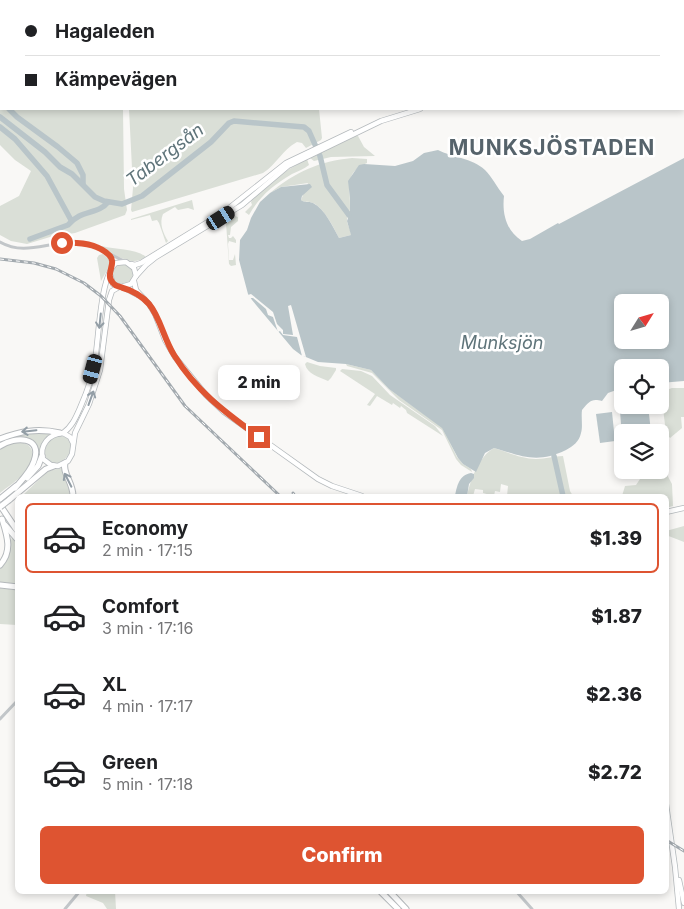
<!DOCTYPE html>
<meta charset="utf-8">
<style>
:root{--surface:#fff;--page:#f2f2f2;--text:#202124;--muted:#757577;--line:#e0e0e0;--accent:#de5431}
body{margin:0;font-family:Inter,sans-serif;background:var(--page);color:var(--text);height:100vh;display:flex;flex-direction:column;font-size:19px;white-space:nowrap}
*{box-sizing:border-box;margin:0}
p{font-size:16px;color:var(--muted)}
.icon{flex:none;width:28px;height:28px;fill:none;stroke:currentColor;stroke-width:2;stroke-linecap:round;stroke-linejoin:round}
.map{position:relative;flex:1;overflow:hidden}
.panel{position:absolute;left:15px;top:494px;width:654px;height:400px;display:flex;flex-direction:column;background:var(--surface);border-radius:8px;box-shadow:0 2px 8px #0003}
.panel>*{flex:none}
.banner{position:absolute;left:0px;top:0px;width:685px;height:110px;box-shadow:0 2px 8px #0003;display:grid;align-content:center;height:110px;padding:0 25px;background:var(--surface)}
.needle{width:32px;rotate:53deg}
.buttons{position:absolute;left:614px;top:294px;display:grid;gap:10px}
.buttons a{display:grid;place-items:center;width:55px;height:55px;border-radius:8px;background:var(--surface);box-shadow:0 2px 8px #0003;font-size:25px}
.end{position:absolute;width:22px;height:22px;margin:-11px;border:6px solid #de5431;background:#fff;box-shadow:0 0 0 2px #fff}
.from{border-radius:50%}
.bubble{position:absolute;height:35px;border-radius:8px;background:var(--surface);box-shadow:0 2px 8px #0003;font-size:16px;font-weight:800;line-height:35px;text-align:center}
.car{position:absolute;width:15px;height:30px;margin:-15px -8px;border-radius:6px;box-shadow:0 0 4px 1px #0007;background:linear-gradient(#222 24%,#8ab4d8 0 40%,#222 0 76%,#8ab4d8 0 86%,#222 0)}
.banner b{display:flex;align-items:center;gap:18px;height:48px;font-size:19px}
.banner b+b{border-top:1px solid var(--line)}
.banner i{width:12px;height:12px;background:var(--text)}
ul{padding:9px 0 0;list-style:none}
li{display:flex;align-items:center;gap:15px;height:70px;margin:0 10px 8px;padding:0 15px;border:2px solid transparent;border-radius:8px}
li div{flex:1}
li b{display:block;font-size:19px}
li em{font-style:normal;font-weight:800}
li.current{border-color:var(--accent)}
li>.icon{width:45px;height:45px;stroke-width:1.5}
.primary-button{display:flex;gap:10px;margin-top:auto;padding:10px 25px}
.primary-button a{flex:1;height:58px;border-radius:8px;background:var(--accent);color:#fff;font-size:20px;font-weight:800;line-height:58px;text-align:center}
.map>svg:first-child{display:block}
</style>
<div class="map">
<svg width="684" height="909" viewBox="0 0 684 909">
<rect width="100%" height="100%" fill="#f9f8f6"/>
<g fill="#dadfd7">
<path d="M0 0 28 1H1V109H123L124 189 127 210 125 215 75 233 50 237 27 244 11 241 0 235V206L19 196 31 171 15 160 0 145Z"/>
<path d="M129 109H319L322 138 321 140 306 148 302 143 297 142C282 150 277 164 263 173L132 212 131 210 133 188Z"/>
<path d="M355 136H358L364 147 375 156 331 157 314 161 310 158Z"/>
<path d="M352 158 367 159V163C343 173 351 188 350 209 350 213 347 217 347 220 347 225 351 230 351 235L339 238C334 228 324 208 313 203 308 201 305 203 301 200L308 183 281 187 270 193C295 172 320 161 352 158Z"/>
<path d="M307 159 309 165C304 169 298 171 292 174 272 186 260 196 249 215L245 212 252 205 251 202 254 197 286 171Z"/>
<path d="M192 200 194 210 188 208 178 210 175 207 163 214C159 223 163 233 168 241L166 243 159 223 157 220 152 221 150 215 131 220V219Z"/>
<path d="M235 216 238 217V221L231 227 230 235H228L229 238H231L233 236 236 240V243L229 241 228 244 229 260H233L235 254 236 265 231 266 229 264 226 223Z"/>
<path d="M102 246C115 250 136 248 146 257 132 267 118 256 104 250Z"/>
<path d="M103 254 110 260V265L101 281 97 258 99 255Z"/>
<circle cx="123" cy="274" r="11"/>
<path d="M307 362 320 366 336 368V370L331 378 328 381C319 377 307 374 305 364Z"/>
<path d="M346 364 371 370 389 389 442 427 457 457 463 464 471 469 472 472 461 465 456 459 442 430 399 400 372 373 347 366Z"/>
<path d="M342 369 361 371 372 376 390 395 435 426 443 436 407 413 406 410 401 406 400 408 393 403 392 405 377 396 370 406 367 405 375 394 340 371Z"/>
<path d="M672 388H684V417H681L682 428 670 438 666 433 661 392Z"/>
<path d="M23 433H51C38 444 42 454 34 467L37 455 29 439 16 437 0 443V441Z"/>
<path d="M57 436C79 434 73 462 53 464 39 456 45 442 57 436Z"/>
<path d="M16 442C23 442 30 444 32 451 37 469 11 484 0 493V449L6 445Z"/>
<path d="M494 448C507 452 522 459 536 459 546 459 554 456 563 456L570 491 573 496H507L508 486 501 484 500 492 495 491 494 496 483 493V490L475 489 473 496H467C470 481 479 456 494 448Z"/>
<path d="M61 468 68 482 70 496H22L48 471Z"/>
<path d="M646 470 665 471 672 484 673 506 666 508V496H622L625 486 636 485Z"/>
<path d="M684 526V542L666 535V531Z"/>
<path d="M12 537 17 545V585L0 583V568C12 557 8 550 12 537Z"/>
<path d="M0 588 17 590V625L0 624Z"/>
<path d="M87 891H115L116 909H107L103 903 86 896Z"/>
</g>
<g fill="#b9c5c9" fill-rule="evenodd">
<path d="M438 150C452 157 472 158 485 170 492 177 497 187 504 196 502 213 506 231 522 241L530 239 558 223 559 224 684 158V381L660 383V368H622V388L608 393 602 401C591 398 589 402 582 410 581 417 583 427 581 433 579 442 573 446 566 450 537 464 522 456 494 448L485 453 476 472 463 464 458 458 442 428 389 389 371 370 346 364 318 362 301 355 293 349 252 300 248 294 239 260 240 240 247 230 251 218 260 202 270 193 281 187 310 184 312 187 302 196 301 200C305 203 308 201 313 203 325 209 333 227 339 238L351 235 347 221 350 213V198L348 181 359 165 364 164 395 166 413 161 424 153ZM622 302H660V340H622Z"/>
<path d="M648 405 651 432H622V438L620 411 638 409V406Z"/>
<path d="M612 412 615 441 600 443 596 414Z"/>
<path d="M471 473 474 474V478L469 484 467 496H455C457 486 459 475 471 473Z"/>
</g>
<path fill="#f9f8f6" d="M251 294 273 312 277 324 283 330V334L293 335 288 306 291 305 306 357 302 356 297 337 283 335 280 331 278 332 273 317 268 315 266 309 253 298H250L248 295Z"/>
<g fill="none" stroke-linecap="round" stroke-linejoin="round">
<g stroke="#b9c5c9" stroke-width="5.5">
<path d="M0 103 1 104"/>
<path d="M9 109 17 117 58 147 77 163 83 175V184"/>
<path d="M0 117 45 152 60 167 72 174 95 197 104 201 122 204 142 196 211 142 229 123 234 121 304 127 309 131 320 156 327 185 349 215"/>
<path d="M0 127 15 139 47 176 71 220"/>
<path d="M30 239 68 225C81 209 98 215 108 202"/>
<path d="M554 456 563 496"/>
</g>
<g stroke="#b5babd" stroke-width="6">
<g id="major">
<path d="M684 24V23"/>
<path d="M131 264 135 265 141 263 224 212 286 163 351 132"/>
<path d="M136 276 146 265 156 257 242 205 288 166 381 121 420 109"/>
<path d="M134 281 136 290 149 304 155 314 165 340 175 357 206 395 224 412 318 479 332 486 362 496"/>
<path d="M123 287 138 295"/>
<path d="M63 433C72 427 76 417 80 408 87 392 93 376 95 360 99 338 100 276 116 263L126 262 134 268 136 276 131 284 121 287 113 284 110 274"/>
<path d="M73 443 70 437 63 433C49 434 39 445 43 459L51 465 58 466 68 461 72 454 75 433 89 404 100 370 109 300 112 291 119 287"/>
<path d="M666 512 684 508"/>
<path d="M666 804 675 867 679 909"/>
<path d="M679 880 684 903"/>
</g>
</g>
<g stroke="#b5b9bc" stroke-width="7">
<g id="highway">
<path d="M0 439C20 431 38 428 60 433"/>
<path d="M0 446C15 436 43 436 34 461 31 471 22 480 15 488"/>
<path d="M65 463C62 473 73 482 73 496"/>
<path d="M27 478 38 466 42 456"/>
<path d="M0 499 16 486"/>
<path d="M9 500 46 469 54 466"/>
<path d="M0 505 18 532"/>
<path d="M5 525 18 540"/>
<path d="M0 565C13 551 7 535 2 519"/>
<path d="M0 585 18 587"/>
<path d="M380 891 398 909"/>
<path d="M389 891 406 909"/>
</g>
</g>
<g stroke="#c2c6c9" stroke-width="3">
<path d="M486 0 487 1"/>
<path d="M0 242C26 257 50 240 77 243 93 244 109 254 124 261"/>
<path d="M110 256 112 260V267"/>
<path d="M0 719 18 700"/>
<path d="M516 891 532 909"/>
<path d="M65 909 80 891"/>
</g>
<use href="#major" stroke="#fff" stroke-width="4.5"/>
<use href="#highway" stroke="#fff" stroke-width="5"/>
<g stroke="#a3aaaf" stroke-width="3">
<g id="rail">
<path d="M0 259 34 263 56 269 84 283 101 296 120 316 185 406 280 496"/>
<path d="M293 493 295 496"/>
<path d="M666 840 684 851"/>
</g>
</g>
<use href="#rail" stroke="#fff" stroke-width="1" stroke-dasharray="4" stroke-linecap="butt"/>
<g stroke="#b5b9bc" stroke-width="7" stroke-linecap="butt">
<path id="highway-bridge" d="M0 507 9 500"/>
</g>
<use href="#highway-bridge" stroke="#fff" stroke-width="5"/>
</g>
<defs><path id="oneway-shaft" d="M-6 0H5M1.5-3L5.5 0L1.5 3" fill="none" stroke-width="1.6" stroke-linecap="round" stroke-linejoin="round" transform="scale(1.25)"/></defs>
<g stroke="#939ea6">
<use href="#oneway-shaft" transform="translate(100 321) rotate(96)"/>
<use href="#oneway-shaft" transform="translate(91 398) rotate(-70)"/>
<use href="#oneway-shaft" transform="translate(29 431) rotate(174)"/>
<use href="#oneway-shaft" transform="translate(68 480) rotate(-117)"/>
</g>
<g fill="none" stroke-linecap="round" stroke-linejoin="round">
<path stroke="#de5431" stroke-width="6" d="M62 243C77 242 97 243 109 255 118 263 104 274 113 283 116 287 119 286 123 288 132 290 143 297 149 304 160 317 164 339 174 355 197 392 225 412 259 437"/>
</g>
<g text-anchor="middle" stroke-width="5" stroke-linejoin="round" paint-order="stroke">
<g font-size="18" font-style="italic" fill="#5f747a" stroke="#fff">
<text transform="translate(165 155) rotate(-37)" y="6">Tabergsån</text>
<text x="502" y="349">Munksjön</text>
</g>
<g font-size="21" font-weight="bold" letter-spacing="1" fill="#56636b" stroke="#fff">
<text x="552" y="155">MUNKSJÖSTADEN</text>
</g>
</g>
</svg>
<div class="buttons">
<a><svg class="needle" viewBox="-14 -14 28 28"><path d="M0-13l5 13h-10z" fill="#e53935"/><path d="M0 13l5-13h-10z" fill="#757577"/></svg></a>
<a><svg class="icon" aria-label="locate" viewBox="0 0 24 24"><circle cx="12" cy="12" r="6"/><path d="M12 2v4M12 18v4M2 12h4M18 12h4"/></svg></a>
<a><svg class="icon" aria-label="layers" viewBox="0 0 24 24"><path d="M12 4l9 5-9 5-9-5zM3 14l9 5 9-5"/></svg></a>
</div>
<i class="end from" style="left:62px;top:243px"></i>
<i class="end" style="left:259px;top:437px"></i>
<div class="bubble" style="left:218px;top:365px;width:82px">2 min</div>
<i class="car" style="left:221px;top:218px;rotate:58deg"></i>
<i class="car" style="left:93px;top:369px;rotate:195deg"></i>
<div class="banner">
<b><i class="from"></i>Hagaleden</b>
<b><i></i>Kämpevägen</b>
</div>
<section class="panel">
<ul>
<li class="current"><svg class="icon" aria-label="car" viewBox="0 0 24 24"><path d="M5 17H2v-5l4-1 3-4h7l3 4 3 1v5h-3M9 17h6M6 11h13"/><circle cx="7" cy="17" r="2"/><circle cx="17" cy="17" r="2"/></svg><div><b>Economy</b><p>2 min · 17:15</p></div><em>$1.39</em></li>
<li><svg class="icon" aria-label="car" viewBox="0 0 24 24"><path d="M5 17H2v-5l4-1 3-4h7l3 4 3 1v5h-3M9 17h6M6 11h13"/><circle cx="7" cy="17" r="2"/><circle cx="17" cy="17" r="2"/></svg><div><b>Comfort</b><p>3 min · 17:16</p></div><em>$1.87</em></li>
<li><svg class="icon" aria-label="car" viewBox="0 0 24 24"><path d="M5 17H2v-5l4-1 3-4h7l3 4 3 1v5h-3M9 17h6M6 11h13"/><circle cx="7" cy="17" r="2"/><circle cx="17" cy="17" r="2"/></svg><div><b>XL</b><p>4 min · 17:17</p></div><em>$2.36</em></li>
<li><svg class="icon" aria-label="car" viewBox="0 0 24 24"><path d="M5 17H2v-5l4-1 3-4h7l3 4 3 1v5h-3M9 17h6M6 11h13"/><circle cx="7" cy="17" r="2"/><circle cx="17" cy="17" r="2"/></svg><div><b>Green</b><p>5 min · 17:18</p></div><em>$2.72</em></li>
</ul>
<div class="primary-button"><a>Confirm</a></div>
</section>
</div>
